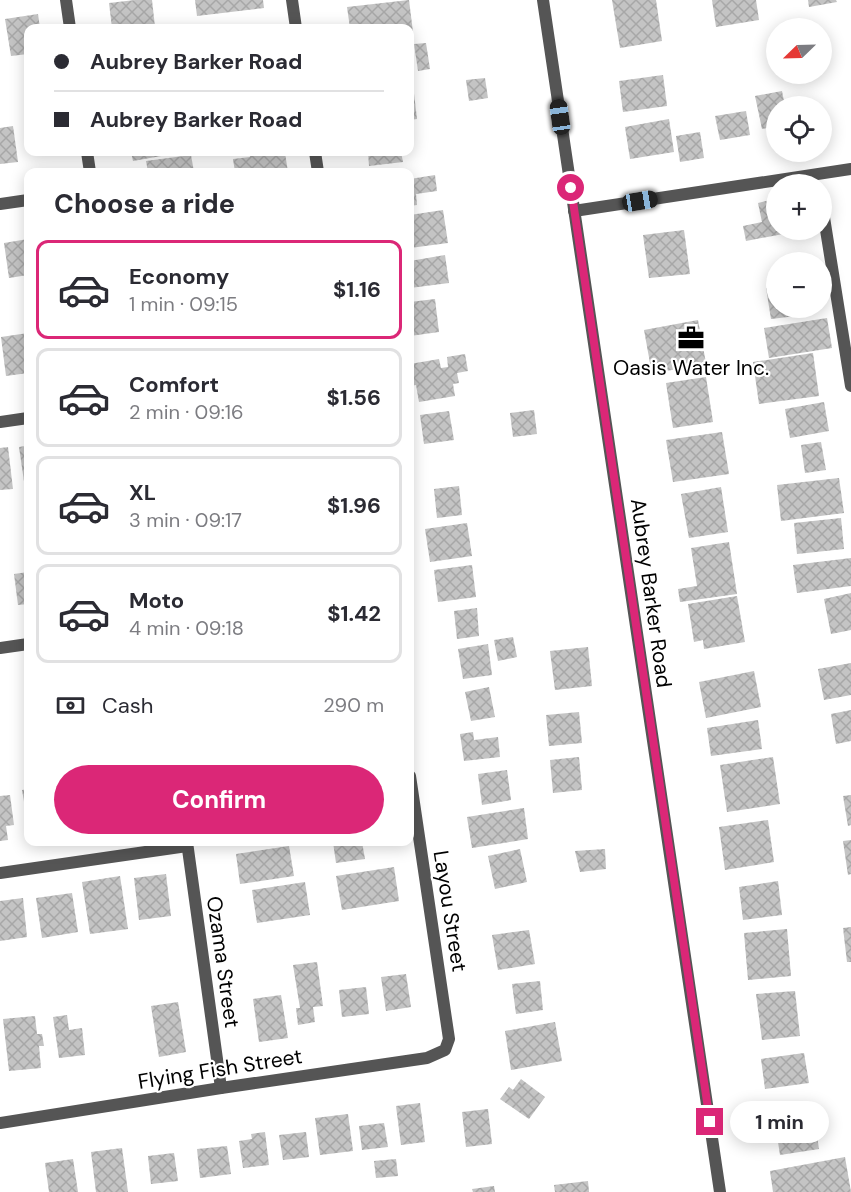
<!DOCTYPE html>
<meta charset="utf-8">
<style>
:root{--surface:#fff;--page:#f2f2f3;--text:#2b2b33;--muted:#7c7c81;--line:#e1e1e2;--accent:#db2777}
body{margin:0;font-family:"DM Sans",sans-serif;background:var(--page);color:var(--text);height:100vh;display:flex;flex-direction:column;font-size:22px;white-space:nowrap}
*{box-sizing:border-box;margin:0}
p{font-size:20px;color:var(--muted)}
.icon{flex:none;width:33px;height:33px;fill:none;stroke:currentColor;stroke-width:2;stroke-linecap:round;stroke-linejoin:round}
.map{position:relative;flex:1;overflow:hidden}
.sheet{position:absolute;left:24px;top:168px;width:390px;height:678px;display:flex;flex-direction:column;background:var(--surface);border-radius:12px;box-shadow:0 3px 15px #0003}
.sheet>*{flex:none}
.guide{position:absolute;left:24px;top:24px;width:390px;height:132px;border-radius:12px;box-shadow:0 3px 15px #0003;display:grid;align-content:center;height:132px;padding:0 30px;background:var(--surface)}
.needle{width:39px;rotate:247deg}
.buttons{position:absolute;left:766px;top:18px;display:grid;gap:12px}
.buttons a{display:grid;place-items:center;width:66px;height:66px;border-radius:50%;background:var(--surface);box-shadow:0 3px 15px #0003;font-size:30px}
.end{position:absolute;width:27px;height:27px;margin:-14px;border:8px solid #db2777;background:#fff;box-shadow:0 0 0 3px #fff}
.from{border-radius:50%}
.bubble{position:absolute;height:42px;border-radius:21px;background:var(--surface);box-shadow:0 3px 15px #0003;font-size:20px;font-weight:700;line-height:42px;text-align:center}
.car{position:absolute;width:18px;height:36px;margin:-18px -9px;border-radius:8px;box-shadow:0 0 4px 2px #0007;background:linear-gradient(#222 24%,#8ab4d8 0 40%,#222 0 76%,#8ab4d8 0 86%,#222 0)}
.guide b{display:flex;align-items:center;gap:21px;height:57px;font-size:22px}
.guide b+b{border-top:2px solid var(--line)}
.guide i{width:15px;height:15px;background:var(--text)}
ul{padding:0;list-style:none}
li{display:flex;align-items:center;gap:18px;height:99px;margin:0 12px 9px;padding:0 18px;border:3px solid var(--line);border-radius:12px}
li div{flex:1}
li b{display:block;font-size:22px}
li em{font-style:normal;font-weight:700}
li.active{border-color:var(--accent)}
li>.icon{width:54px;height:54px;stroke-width:1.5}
h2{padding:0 30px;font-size:27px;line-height:72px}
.pay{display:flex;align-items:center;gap:15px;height:66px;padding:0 30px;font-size:22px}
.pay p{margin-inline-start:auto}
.cta{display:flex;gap:12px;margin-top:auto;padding:12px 30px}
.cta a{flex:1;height:69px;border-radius:36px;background:var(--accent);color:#fff;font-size:24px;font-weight:700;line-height:69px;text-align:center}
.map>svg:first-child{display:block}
</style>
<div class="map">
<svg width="851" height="1192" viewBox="0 0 851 1192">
<defs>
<pattern id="building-cross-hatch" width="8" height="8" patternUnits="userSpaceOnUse" patternTransform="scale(1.5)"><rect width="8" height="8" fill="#c4c4c4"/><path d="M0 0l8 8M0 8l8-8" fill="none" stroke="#a7a7a7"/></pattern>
</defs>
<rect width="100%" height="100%" fill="#fff"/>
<g fill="url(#building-cross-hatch)">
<path d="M135 0H152L155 27 112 28 109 3Z"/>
<path d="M195 0H263L264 8 197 16Z"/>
<path d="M409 0 413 32 410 33V28H350L347 7Z"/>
<path d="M612 0H656L662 41 620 48Z"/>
<path d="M712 0H756L759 20 716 27Z"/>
<path d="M808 0H836L837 2 809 7Z"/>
<path d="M38 14 40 28H28V54L11 56 5 19Z"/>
<path d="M426 43 430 69 418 71 414 44Z"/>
<path d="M663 75 667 106 623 112 619 81Z"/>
<path d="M485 78 488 98 469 101 466 80Z"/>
<path d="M410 85H413L417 119 410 120Z"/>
<path d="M782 91 785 106H777V126L762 129 755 96Z"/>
<path d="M746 111 750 135 720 140 715 116Z"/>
<path d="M669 119 674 152 630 159 625 127Z"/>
<path d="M13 126 18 162 0 164V128Z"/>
<path d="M700 132 704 158 680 162 676 136Z"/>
<path d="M131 152H178V153L133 161Z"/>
<path d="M249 152H270V154L285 153 288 172H235L233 159 250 157Z"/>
<path d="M368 152H401L403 162 369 166Z"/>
<path d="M191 155 194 172H148L146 161Z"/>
<path d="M435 175 437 191 416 194 417 205 410 206V179Z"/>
<path d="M777 198V230L799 231 746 241 743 226 762 222 758 203Z"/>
<path d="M443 210 448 243 410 248V215Z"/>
<path d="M684 230 690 274 649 278 643 235Z"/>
<path d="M28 239V275L9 278 4 243Z"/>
<path d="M445 255 449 283 410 288V261Z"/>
<path d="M777 287V308H813V314L771 319 766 288Z"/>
<path d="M435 299 439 332 410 336V302Z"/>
<path d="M827 318 832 348 769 358 764 328Z"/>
<path d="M698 320 706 363 652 374 644 330Z"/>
<path d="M28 333V373L6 376 1 337Z"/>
<path d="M813 353 819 396 759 404 753 362Z"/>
<path d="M465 354 468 371 457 373 459 383 453 384 455 396 419 402 416 385 410 386V364L439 359 441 368 448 367 447 357Z"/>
<path d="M706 377 713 422 673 428 666 383Z"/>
<path d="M824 402 829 431 790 438 785 409Z"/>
<path d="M534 410 537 434 513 437 510 413Z"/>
<path d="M449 411 454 440 424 444 420 415Z"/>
<path d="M722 432 729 474 673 482 666 440Z"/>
<path d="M28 433V502H27L19 447 25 446 24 434Z"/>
<path d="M821 442 826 470 805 473 801 445Z"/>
<path d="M8 447 13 489 0 490V448Z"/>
<path d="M839 478 844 513 781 521 777 485Z"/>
<path d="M459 486 462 515 437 518 434 489Z"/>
<path d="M721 487 728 532 689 538 681 494Z"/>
<path d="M841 518 844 549 797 554 794 523Z"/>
<path d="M467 523 472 556 430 562 425 529Z"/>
<path d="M729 542 737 594 680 602 678 589 697 586 691 548Z"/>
<path d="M851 558V586L797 593 793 565Z"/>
<path d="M472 565 476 597 438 602 434 570Z"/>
<path d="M28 572V604L18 605 14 574Z"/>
<path d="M851 593V630L831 634 824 599Z"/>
<path d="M737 596 745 642 704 649 703 640 694 642 688 604Z"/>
<path d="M477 608 479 636 457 639 454 611Z"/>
<path d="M513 637 517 657 498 661 494 640Z"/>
<path d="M488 644 492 675 463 679 458 649Z"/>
<path d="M588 647 592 686 555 690 550 651Z"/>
<path d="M851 663V695L824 700 818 669Z"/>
<path d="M754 671 761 707 706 718 699 682Z"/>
<path d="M489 687 495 717 471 721 465 692Z"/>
<path d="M851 710V741L836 744 831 714Z"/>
<path d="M579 712 582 743 549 746 546 715Z"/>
<path d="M758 720 762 749 711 756 707 728Z"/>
<path d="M473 732 474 740 498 737 500 757 464 761 460 734Z"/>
<path d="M579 757 582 790 553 793 550 760Z"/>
<path d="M773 757 780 804 727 812 720 765Z"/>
<path d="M507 770 511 800 482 805 478 774Z"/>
<path d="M28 789V819H27L22 790Z"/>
<path d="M10 795 14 825 6 826 8 840 0 841V796Z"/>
<path d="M851 795V825L848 826 843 796Z"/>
<path d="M524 808 528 839 472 848 467 817Z"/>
<path d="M768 820 774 862 725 870 719 827Z"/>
<path d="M851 840V874L848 875 843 841Z"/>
<path d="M333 842H362L365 859 336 863Z"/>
<path d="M289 846 294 876 240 884 236 854Z"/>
<path d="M520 849 527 882 495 889 488 856Z"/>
<path d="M605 849 606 869 580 872 575 851Z"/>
<path d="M394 867 399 901 342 910 336 876Z"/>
<path d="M166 874 171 916 139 920 134 878Z"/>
<path d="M120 876 128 929 90 934 82 882Z"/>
<path d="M778 881 782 915 743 920 739 887Z"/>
<path d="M305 882 310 915 257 923 252 890Z"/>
<path d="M72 893 78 932 42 938 36 898Z"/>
<path d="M23 898 27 937 0 941V901Z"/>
<path d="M851 927V962H847L843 928Z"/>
<path d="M787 929 791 976 748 980 744 933Z"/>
<path d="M529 930 535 964 498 970 492 935Z"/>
<path d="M317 962 323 1006 313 1007 315 1022 298 1025 296 1008H300L293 965Z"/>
<path d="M406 974 411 1007 386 1011 381 977Z"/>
<path d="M540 981 543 1010 516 1014 512 984Z"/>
<path d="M366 987 369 1014 342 1017 339 990Z"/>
<path d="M795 991 800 1036 762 1040 756 994Z"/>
<path d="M281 995 288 1038 259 1042 253 999Z"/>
<path d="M178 1002 186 1052 159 1057 151 1006Z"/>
<path d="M67 1015 69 1030 82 1028 85 1055 59 1058 53 1017Z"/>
<path d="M35 1016 37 1034H42L44 1046H39L41 1068 9 1071 3 1019Z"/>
<path d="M555 1022 562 1061 511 1070 505 1031Z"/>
<path d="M804 1053 809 1083 765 1089 761 1059Z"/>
<path d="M521 1079 545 1097 529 1119 500 1099 509 1087 513 1090Z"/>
<path d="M420 1103 425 1142 401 1145 396 1106Z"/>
<path d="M812 1104 819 1149 780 1155 773 1110Z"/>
<path d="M488 1109 492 1144 466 1147 462 1112Z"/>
<path d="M348 1114 353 1151 320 1155 315 1118Z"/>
<path d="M384 1123 388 1147 362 1150 359 1126Z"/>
<path d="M265 1132 269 1165 243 1168 239 1141 252 1139 251 1134Z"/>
<path d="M306 1132 309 1157 283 1160 279 1135Z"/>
<path d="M227 1146 231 1174 200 1178 197 1149Z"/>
<path d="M122 1148 128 1192H96L91 1152Z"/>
<path d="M174 1153 178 1181 151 1184 148 1156Z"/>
<path d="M845 1157 851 1192H773L770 1171Z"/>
<path d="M73 1159 78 1192H49L45 1163Z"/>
<path d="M396 1159 398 1176 376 1178 374 1161Z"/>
<path d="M588 1181 589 1192H555L554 1185Z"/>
<path d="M494 1186 495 1192H473L472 1189Z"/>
</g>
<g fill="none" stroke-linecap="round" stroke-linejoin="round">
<g stroke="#555" stroke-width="12">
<path d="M66 0 70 28"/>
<path d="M292 0 296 28"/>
<path d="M87 152 90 172"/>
<path d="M315 152 318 172"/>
<path d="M0 204 28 200"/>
<path d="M822 205 851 386"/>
<path d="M574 211 851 169"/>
<path d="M0 422 28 418"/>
<path d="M0 648 28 644"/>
<path d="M187 842 221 1088"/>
<path d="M0 873 187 846"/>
<path d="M0 1123 221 1088 427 1058 445 1050 449 1039 410 776"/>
</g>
<path stroke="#555" stroke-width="12" d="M543 0 720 1192"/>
</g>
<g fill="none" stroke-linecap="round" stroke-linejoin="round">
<path stroke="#db2777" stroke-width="8" d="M571 188 710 1122"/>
</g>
<defs>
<g id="office-bare" transform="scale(2.07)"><path d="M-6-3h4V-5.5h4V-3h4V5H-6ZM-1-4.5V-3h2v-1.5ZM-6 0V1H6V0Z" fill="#000" stroke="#fff" stroke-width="2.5" paint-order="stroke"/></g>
</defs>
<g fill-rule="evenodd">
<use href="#office-bare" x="691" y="338"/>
</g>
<g text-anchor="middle" stroke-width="4.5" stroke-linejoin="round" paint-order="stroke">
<g font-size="21" fill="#000" stroke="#fff">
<text x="691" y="375">Oasis Water Inc.</text>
</g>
<g font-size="21" fill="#000" stroke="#fff">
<text transform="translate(651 593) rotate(82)" y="7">Aubrey Barker Road</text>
<text transform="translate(450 911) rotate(81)" y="7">Layou Street</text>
<text transform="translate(223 962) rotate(82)" y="7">Ozama Street</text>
<text transform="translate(220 1069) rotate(-9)" y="7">Flying Fish Street</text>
</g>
</g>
</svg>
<div class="buttons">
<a><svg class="needle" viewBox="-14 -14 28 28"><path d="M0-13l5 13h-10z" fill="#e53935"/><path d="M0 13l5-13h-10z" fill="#7c7c81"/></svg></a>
<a><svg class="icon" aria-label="locate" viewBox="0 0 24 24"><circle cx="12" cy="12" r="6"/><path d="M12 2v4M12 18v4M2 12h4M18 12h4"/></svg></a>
<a>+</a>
<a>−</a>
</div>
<i class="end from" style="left:571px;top:188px"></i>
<i class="end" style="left:710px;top:1122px"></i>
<div class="bubble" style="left:730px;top:1101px;width:99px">1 min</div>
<i class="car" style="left:560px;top:117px;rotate:352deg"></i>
<i class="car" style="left:640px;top:201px;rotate:81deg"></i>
<div class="guide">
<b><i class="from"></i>Aubrey Barker Road</b>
<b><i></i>Aubrey Barker Road</b>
</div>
<section class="sheet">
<h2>Choose a ride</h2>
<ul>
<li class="active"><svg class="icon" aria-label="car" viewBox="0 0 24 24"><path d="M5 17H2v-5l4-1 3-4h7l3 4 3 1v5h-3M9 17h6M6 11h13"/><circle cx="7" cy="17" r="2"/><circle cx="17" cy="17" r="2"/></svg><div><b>Economy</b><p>1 min · 09:15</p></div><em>$1.16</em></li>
<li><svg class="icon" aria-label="car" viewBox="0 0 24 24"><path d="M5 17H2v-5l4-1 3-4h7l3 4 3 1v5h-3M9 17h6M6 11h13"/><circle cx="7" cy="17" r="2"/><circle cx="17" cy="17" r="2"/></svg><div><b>Comfort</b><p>2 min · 09:16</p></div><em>$1.56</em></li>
<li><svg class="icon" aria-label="car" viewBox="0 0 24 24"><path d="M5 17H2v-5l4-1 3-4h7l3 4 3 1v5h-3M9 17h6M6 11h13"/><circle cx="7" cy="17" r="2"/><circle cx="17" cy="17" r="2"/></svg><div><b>XL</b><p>3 min · 09:17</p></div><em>$1.96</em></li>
<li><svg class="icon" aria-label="car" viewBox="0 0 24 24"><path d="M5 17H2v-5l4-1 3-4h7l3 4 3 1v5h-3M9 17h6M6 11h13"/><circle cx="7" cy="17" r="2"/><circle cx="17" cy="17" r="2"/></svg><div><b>Moto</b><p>4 min · 09:18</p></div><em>$1.42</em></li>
</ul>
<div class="pay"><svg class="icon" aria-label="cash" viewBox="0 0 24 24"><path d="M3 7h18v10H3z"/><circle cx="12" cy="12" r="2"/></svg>Cash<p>290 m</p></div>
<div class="cta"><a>Confirm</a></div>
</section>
</div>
